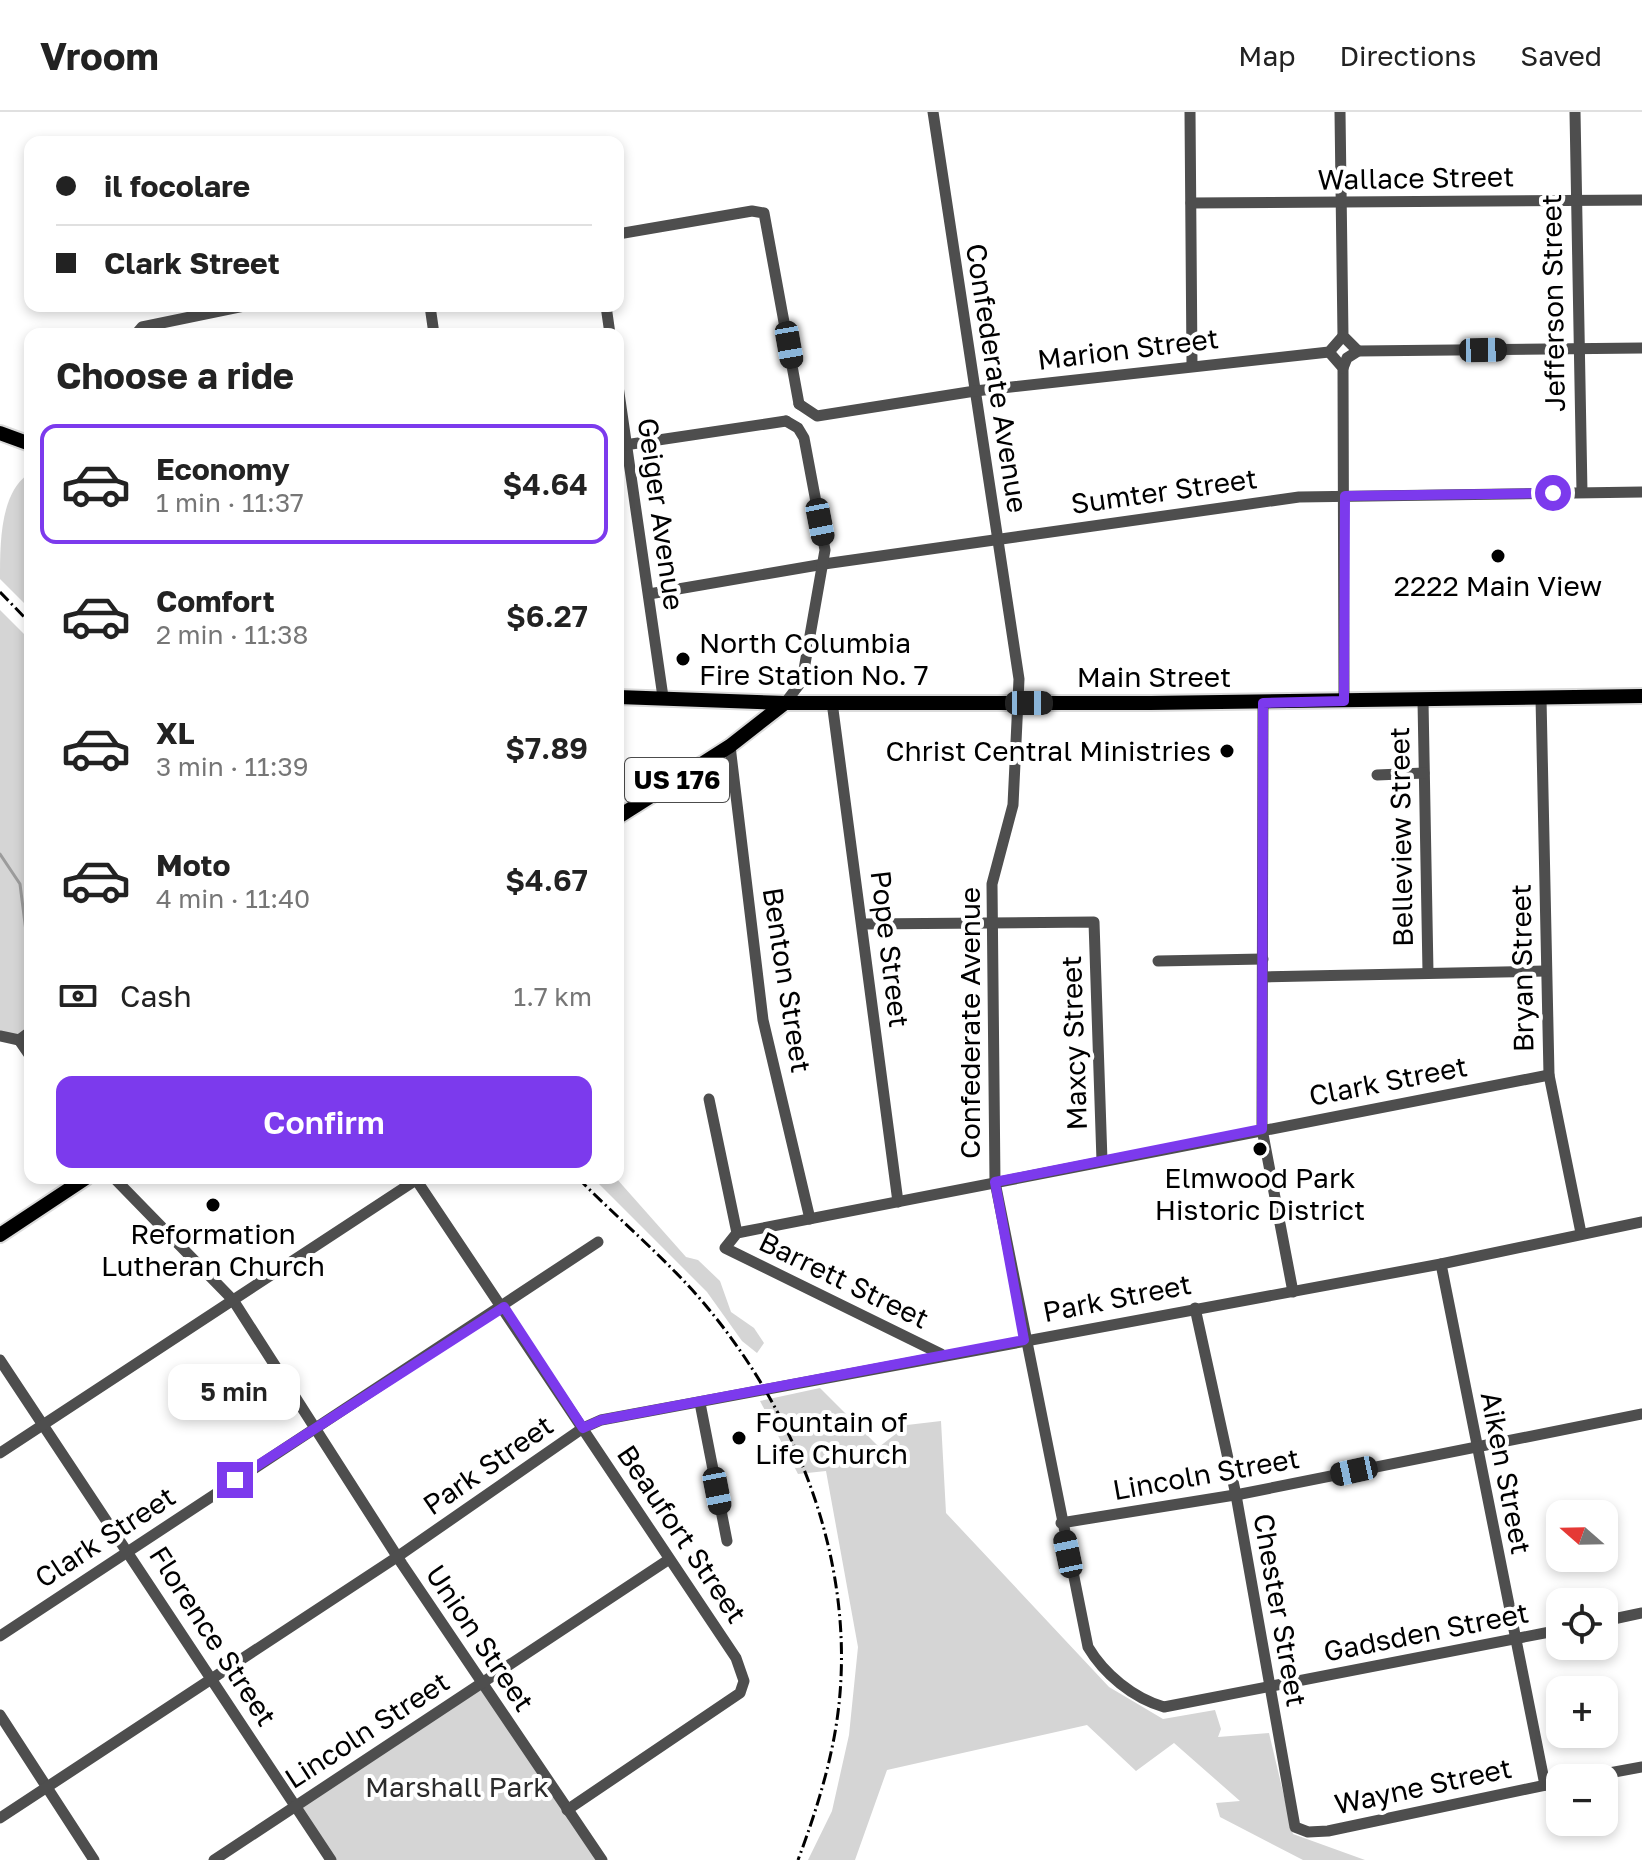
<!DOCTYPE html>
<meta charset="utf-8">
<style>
:root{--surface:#fff;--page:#f6f6f6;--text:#222;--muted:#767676;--line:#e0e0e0;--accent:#7c3aed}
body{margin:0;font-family:"Golos Text",sans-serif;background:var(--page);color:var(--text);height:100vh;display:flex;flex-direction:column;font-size:30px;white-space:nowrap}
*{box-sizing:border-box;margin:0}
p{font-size:26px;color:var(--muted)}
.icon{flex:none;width:44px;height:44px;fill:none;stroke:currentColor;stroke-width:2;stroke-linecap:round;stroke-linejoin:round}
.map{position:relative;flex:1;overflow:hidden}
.sheet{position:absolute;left:24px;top:216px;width:600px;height:856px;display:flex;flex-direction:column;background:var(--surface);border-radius:16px;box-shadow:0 4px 12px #0003}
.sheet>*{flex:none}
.banner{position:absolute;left:24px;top:24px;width:600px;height:176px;border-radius:16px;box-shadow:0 4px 12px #0003;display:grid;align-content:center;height:176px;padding:0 32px;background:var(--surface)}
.needle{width:52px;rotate:290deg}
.controls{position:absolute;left:1546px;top:1388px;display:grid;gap:16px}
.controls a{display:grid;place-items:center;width:72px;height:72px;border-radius:16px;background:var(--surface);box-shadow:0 4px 12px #0003;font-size:40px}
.end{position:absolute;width:36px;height:36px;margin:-18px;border:10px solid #7c3aed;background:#fff;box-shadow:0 0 0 4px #fff}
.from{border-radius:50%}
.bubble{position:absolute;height:56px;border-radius:16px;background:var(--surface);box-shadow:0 4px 12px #0003;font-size:26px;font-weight:600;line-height:56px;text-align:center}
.car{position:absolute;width:24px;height:48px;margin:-24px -12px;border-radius:10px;box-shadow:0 0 6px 2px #0007;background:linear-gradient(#222 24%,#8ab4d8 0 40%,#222 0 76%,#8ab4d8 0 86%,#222 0)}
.banner b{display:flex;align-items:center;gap:28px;height:76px;font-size:30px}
.banner b+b{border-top:2px solid var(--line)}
.banner i{width:20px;height:20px;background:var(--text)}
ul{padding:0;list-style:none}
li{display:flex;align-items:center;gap:24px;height:120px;margin:0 16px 12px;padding:0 16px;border:4px solid transparent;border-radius:16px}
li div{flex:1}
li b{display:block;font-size:30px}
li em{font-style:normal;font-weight:600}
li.active{border-color:var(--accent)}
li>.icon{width:72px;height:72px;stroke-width:1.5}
h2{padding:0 32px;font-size:36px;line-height:96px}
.pay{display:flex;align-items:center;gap:20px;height:88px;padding:0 32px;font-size:30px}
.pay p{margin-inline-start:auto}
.button{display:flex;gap:16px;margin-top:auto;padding:16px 32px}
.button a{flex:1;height:92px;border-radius:16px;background:var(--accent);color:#fff;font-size:32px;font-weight:600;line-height:92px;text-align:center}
header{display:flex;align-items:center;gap:48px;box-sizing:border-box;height:112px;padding:0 40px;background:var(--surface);border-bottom:2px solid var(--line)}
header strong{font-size:38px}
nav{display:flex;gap:44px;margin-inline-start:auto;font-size:28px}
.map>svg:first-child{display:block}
</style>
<header>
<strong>Vroom</strong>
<nav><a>Map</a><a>Directions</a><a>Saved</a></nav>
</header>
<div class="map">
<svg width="1642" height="1748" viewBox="0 0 1642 1748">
<rect width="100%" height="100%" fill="#fff"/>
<g fill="#d5d5d5">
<path d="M27 363 30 364V497L0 467C0 432 0 383 27 363Z"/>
<path d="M0 498 30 528V920L19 928 0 924Z"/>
<path d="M593 1066H616L686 1145 698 1148 720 1169 731 1200 754 1216 764 1231 757 1241 742 1229 707 1180Z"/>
<path d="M820 1276 879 1335 907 1313 941 1309 946 1401 1109 1575 1163 1607 1215 1598 1221 1617 1218 1625 1269 1621 1293 1722 1365 1748H1303L1220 1705 1216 1691 1240 1689 1174 1631 1136 1659 1087 1613 887 1658 855 1748H808L832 1699 849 1623 858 1535 826 1359 798 1362 760 1289Z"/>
<path d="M481 1571 602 1748H331L296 1694Z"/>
</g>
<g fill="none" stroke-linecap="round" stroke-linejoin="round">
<path stroke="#9c9c9c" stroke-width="3" d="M0 742 20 772 30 851"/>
<g stroke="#dbdbdb" stroke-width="18">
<g id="major">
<path d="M0 321 30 332"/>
<path d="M618 585 785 591H1151L1642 584"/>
<path d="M618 705 730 634 785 591"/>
<path d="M0 1123 86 1066"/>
</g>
</g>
<g stroke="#4e4e4e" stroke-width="11">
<path d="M933 0 1019 567 1013 693 992 772 995 1070 1088 1535C1104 1562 1133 1586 1164 1595L1560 1518"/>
<path d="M1190 0 1192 252"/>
<path d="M1340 0 1343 224 1358 239"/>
<path d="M1575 0 1582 380"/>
<path d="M1191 91 1642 88"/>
<path d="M618 122 752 99 764 101 799 292"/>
<path d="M430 194 434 222"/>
<path d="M606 194 610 222"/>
<path d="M136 222 142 215 244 194"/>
<path d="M1329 240 1343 256 1344 589"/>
<path d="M1343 256 1347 246 1358 239 1642 236"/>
<path d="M618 274 663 585"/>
<path d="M799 292 817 304 975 279 1329 240 1343 224"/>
<path d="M618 334 786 309"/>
<path d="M649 482 824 452 1299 385 1642 380"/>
<path d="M1541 586 1549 963 1581 1121"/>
<path d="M1423 589 1428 860"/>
<path d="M832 590 898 1090"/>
<path d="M785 591 802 569 825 438 804 326 798 316 786 309"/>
<path d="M1263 591 1262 1017 1293 1180"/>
<path d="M730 634 763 908 810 1107"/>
<path d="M1377 663 1424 661"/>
<path d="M863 812 1094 810 1102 1049"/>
<path d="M1158 849 1263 847"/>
<path d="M1263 865 1545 859"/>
<path d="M0 924 19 928 30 920"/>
<path d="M19 928 30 944"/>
<path d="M709 987 737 1121"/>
<path d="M114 1066 233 1188 402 1452 602 1748"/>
<path d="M415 1066 736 1546 744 1569 740 1581 567 1698"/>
<path d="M1441 1152 1545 1673"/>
<path d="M1195 1196 1236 1383 1295 1715 1308 1720 1328 1719 1560 1670"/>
<path d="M941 1242 725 1136 737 1121 1549 963"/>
<path d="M0 1248 331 1748"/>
<path d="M700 1291 727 1429"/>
<path d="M0 1341 419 1066"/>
<path d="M1061 1411 1241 1382 1642 1302"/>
<path d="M1604 1509 1642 1501"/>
<path d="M0 1524 598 1130"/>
<path d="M0 1603 94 1748"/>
<path d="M1582 1666 1642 1655"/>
<path d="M0 1706 397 1445 583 1316 601 1308 1441 1152 1642 1110"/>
<path d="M214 1748 668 1448"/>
</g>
<use href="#major" stroke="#000" stroke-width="14"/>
<g stroke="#000" stroke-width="3" stroke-dasharray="12 4 2 4" stroke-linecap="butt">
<path d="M0 480 30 511"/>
<path d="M578 1066C620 1109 669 1149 707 1195 805 1313 863 1472 834 1626 826 1668 813 1708 798 1748"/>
</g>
</g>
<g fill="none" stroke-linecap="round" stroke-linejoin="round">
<path stroke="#7c3aed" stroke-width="10" d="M235 1368 504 1195 583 1316 601 1308 1024 1228 995 1070 1262 1017 1263 591 1344 589 1345 384 1553 381"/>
</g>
<g fill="#000" stroke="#fff" stroke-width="3">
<circle cx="1498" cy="444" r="8"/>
<circle cx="683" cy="547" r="8"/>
<circle cx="1227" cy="639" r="8"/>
<circle cx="1260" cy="1037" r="8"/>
<circle cx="213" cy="1093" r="8"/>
<circle cx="739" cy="1326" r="8"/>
</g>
<g text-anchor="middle" stroke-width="8" stroke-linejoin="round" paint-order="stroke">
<rect fill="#fff" stroke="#4c4c4c" stroke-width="2" x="625" y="646" width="104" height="44" rx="6"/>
<g font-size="26" font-weight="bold" fill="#000">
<text x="677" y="677">US 176</text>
</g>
<g font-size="28" fill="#000" stroke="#fff">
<text transform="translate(1416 66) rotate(-1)" y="10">Wallace Street</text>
<text transform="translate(1553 191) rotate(-91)" y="10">Jefferson Street</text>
<text transform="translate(1128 237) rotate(-7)" y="10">Marion Street</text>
<text transform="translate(997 266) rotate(81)" y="10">Confederate Avenue</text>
<text transform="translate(1164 379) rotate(-8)" y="10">Sumter Street</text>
<text transform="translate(661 402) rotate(82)" y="10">Geiger Avenue</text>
<text x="1154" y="575">Main Street</text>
<text transform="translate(1401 725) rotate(-91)" y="10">Belleview Street</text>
<text transform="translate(890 837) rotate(83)" y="10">Pope Street</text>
<text transform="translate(1522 856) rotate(-91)" y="10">Bryan Street</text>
<text transform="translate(787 868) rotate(81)" y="10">Benton Street</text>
<text transform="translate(970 911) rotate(-90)" y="10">Confederate Avenue</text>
<text transform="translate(1074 931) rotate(-92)" y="10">Maxcy Street</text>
<text transform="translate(1388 969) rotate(-11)" y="10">Clark Street</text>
<text transform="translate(844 1168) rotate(26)" y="10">Barrett Street</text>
<text transform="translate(1117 1186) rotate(-11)" y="10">Park Street</text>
<text transform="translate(488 1353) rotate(-35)" y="10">Park Street</text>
<text transform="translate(1506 1361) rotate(79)" y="10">Aiken Street</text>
<text transform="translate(1206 1362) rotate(-10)" y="10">Lincoln Street</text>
<text transform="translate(682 1422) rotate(56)" y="10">Beaufort Street</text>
<text transform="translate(105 1425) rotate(-33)" y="10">Clark Street</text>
<text transform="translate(1280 1498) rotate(80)" y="10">Chester Street</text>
<text transform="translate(1426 1520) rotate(-11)" y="10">Gadsden Street</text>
<text transform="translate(213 1524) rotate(57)" y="10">Florence Street</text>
<text transform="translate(480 1526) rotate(56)" y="10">Union Street</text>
<text transform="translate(367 1618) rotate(-33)" y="10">Lincoln Street</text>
<text transform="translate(1423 1674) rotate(-12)" y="10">Wayne Street</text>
</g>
<g font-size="28" fill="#000" stroke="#fff">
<text x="1498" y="484">2222 Main View</text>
<text x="699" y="541" text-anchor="start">North Columbia<tspan x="699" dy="32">Fire Station No. 7</tspan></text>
<text x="1211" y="649" text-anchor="end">Christ Central Ministries</text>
<text x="1260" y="1076">Elmwood Park<tspan x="1260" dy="32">Historic District</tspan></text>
<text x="213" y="1132">Reformation<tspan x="213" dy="32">Lutheran Church</tspan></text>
<text x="755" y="1320" text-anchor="start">Fountain of<tspan x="755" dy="32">Life Church</tspan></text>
</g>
<g font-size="28" fill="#2c2c2c" stroke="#fff">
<text x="457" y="1685">Marshall Park</text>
</g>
</g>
</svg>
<div class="controls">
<a><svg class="needle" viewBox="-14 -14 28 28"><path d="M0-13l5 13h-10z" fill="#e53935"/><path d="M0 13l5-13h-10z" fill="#767676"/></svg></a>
<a><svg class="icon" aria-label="locate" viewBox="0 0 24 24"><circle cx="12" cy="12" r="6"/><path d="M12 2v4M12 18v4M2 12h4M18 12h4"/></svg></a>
<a>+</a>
<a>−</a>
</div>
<i class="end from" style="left:1553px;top:381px"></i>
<i class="end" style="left:235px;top:1368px"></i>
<div class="bubble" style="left:168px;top:1252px;width:132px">5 min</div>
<i class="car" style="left:789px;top:233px;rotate:170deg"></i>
<i class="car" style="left:1483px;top:238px;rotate:89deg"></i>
<i class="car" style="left:820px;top:410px;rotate:169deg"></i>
<i class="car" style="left:1029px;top:591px;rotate:90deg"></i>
<i class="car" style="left:1354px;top:1359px;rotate:258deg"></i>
<i class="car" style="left:717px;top:1379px;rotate:169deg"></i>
<i class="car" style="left:1068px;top:1442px;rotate:348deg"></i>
<div class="banner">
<b><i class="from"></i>il focolare</b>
<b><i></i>Clark Street</b>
</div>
<section class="sheet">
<h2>Choose a ride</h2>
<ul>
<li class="active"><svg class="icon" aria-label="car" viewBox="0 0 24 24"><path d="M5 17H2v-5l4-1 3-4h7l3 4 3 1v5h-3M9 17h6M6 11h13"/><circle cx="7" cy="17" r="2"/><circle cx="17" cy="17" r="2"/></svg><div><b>Economy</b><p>1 min · 11:37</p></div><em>$4.64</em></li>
<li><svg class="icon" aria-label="car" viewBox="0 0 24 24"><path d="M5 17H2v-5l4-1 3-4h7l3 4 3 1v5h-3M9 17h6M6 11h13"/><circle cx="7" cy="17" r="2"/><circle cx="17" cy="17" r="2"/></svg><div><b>Comfort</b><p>2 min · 11:38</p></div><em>$6.27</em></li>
<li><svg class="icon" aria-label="car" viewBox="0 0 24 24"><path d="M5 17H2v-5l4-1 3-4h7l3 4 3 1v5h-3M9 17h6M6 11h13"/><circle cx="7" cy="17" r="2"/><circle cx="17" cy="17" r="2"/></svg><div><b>XL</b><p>3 min · 11:39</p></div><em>$7.89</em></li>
<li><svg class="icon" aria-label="car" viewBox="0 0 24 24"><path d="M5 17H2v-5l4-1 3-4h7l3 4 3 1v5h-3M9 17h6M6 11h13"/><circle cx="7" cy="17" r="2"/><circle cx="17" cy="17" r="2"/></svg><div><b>Moto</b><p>4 min · 11:40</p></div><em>$4.67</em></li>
</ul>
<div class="pay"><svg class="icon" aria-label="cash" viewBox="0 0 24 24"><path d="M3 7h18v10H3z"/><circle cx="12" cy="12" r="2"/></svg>Cash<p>1.7 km</p></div>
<div class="button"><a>Confirm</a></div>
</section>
</div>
